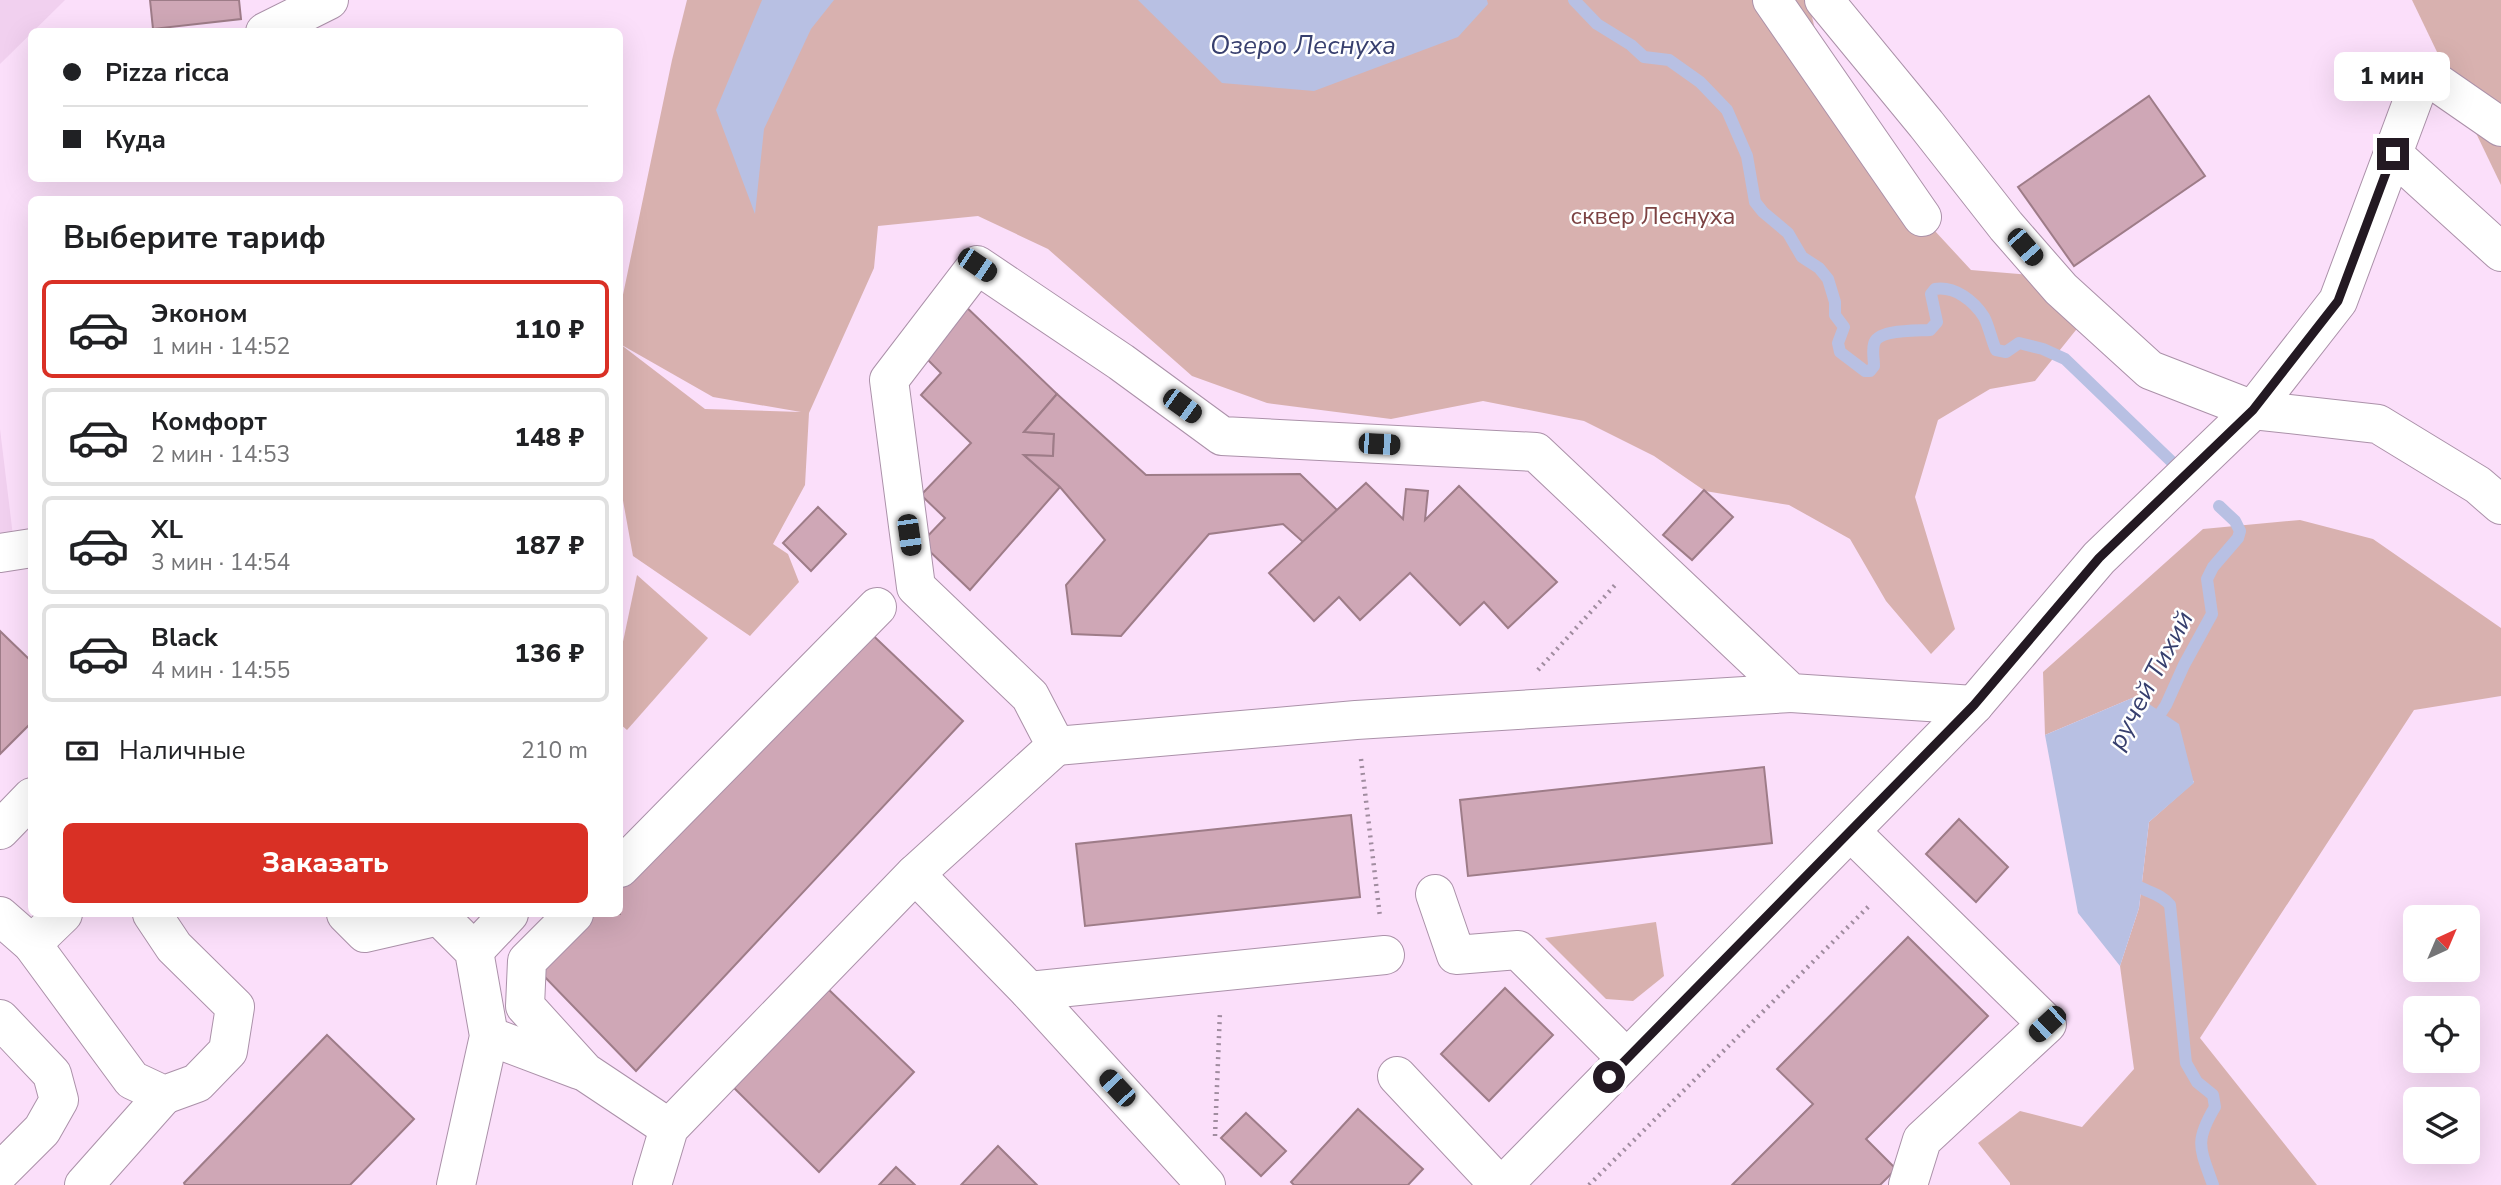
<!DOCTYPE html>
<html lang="ru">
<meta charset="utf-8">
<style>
:root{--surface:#fff;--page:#f6f6f6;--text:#202124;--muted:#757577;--line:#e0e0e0;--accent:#d93025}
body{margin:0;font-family:"Nunito Sans",sans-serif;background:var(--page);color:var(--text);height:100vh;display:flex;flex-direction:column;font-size:26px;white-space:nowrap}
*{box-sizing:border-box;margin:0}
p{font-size:23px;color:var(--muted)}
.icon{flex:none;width:38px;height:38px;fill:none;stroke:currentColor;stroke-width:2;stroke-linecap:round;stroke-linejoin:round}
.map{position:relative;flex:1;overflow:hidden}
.panel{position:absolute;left:28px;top:196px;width:595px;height:721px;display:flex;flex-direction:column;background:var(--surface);border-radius:10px;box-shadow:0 7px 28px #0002}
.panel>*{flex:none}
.top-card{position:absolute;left:28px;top:28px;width:595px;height:154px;border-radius:10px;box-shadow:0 7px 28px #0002;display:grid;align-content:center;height:154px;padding:0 35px;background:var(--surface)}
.needle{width:46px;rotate:44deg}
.buttons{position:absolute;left:2403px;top:905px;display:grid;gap:14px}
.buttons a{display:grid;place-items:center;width:77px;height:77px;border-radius:10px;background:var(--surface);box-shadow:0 7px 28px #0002;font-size:35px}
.end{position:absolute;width:32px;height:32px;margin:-16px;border:9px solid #231922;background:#fff;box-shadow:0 0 0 4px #fff}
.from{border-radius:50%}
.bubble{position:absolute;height:49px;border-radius:10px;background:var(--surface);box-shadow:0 7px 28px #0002;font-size:23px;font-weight:800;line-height:49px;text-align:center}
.car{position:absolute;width:21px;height:42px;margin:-21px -10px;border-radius:9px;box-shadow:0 0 5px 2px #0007;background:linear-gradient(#222 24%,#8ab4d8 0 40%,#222 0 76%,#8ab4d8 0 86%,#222 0)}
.top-card b{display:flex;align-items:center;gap:24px;height:66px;font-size:26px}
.top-card b+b{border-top:2px solid var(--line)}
.top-card i{width:18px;height:18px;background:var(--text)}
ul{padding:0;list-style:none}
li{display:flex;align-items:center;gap:21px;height:98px;margin:0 14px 10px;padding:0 21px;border:4px solid var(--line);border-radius:10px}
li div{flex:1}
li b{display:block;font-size:26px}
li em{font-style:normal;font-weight:800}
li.selected{border-color:var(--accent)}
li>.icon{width:63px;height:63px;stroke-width:1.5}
h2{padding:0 35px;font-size:32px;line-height:84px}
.pay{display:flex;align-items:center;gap:18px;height:77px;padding:0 35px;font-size:26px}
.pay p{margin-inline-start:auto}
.button{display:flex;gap:14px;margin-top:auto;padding:14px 35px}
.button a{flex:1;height:80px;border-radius:10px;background:var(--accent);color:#fff;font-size:28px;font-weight:800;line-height:80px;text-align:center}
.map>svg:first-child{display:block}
</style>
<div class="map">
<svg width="2501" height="1185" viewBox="0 0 2501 1185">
<rect width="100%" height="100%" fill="#fbdffa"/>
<g fill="#f1d0ef">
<path d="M0 0H65L0 64Z"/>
<path d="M0 429 13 536 0 538Z"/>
</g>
<g fill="#d8b1af" fill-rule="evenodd">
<path d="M687 0H1808L1829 88 1922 217 1971 270 2031 275 2084 320 2035 381 1990 389 1938 420 1915 497 1955 629 1931 654 1886 601 1850 539 1789 505 1705 491 1654 456 1584 421 1483 401 1391 419 1267 403 1192 376 1048 249 978 216 878 226 874 268 809 413 805 485 773 544 788 554 799 582 750 636 633 556 620 484V309L672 60ZM620 344 713 397 801 412 705 409Z"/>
<path d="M2412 0H2501V185Z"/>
<path d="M2300 520 2373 539 2501 628V696L2414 710 2200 1038 2317 1185H2010V1183L1978 1143 2020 1111 2082 1127 2134 1069 2120 966 2139 908 2149 822 2194 782 2137 696 2045 735 2043 672 2203 529Z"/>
<path d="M637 575 708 638 627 730 620 724V656Z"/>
<path d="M1656 922 1664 976 1633 1001 1606 999 1545 938Z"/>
</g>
<g fill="#b8c0e3">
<path d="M762 0H834L811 29 764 129 755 214 716 110Z"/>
<path d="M1138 0H1487L1488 4 1458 37 1314 91 1222 83Z"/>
<path d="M2137 696 2179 724 2194 783 2149 822 2139 908 2120 966 2078 913 2045 735Z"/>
</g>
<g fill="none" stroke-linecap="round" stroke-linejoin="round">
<g stroke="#b8c0e3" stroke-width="12">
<path d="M1574 0 1597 24 1631 45 1644 57 1669 60 1700 82 1727 110 1747 156 1755 202 1763 212 1788 233 1802 257 1819 268 1828 279 1835 302V315L1844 327 1838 343 1840 352 1865 371H1870L1874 366C1874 359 1872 351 1874 344 1877 329 1917 331 1930 330L1937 322 1931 294 1935 289C1955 286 1974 301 1984 317 1989 326 1991 339 1996 350L2006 352 2019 343 2043 349 2065 359 2172 462"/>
<path d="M2152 726 2166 705 2184 665 2212 614 2207 579 2213 567 2238 538 2240 531 2235 521 2219 506"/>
<path d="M2129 878C2140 893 2158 890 2170 905L2186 1063 2197 1082 2213 1095 2215 1107C2194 1142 2200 1148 2213 1185"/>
</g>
</g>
<g fill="#cfa7b6" stroke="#9e7c88" stroke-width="2">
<path d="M150 0H239L241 19 153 29Z"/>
<path d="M2149 96 2205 176 2074 266 2018 187Z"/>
<path d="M961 302 1057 394 1024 432 1054 434 1053 456 1024 455 1060 487 970 590 921 543 945 518 921 495 971 443 921 395 941 373 917 349Z"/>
<path d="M1057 394 1146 475 1300 474 1337 510 1303 542 1283 524 1209 534 1121 636 1072 634 1066 585 1105 540 1060 487 1024 455 1053 456 1054 434 1024 432Z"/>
<path d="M1366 483 1403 519 1406 489 1428 491 1425 520 1459 486 1557 582 1508 628 1484 602 1460 625 1410 573 1360 620 1339 597 1314 621 1269 573Z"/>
<path d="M1704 490 1733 517 1692 560 1663 535Z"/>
<path d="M818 507 846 534 811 571 783 543Z"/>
<path d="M861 624 963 721 636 1071 539 971 593 914H620V884Z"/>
<path d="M0 631 32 662V722L0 754Z"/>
<path d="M1764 767 1772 843 1468 876 1460 800Z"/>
<path d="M1351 815 1360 897 1085 926 1076 844Z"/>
<path d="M1959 819 2008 867 1976 902 1926 854Z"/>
<path d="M1908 937 1988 1016 1866 1139 1896 1169 1880 1185H1732L1813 1104 1777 1069Z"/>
<path d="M825 986 914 1072 819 1172 730 1084Z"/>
<path d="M1505 988 1553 1035 1489 1101 1441 1054Z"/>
<path d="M327 1035 414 1119 350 1185H185L184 1183Z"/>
<path d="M1358 1109 1423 1169 1408 1185H1294L1291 1182Z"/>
<path d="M1246 1113 1286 1151 1261 1176 1221 1138Z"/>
<path d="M998 1146 1037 1185H961Z"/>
<path d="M896 1167 915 1185H879Z"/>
</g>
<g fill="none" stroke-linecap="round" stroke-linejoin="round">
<g stroke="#ab91a9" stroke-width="40">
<g id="minor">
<path d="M1772 0 1922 217"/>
<path d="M1824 0 1926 124 2006 226 2061 289 2150 370 2253 410 2378 424 2478 485 2501 505"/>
<path d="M265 32 329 0"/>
<path d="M2393 154 2501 252"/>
<path d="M0 553 32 548"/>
<path d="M1056 746 1356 720 1791 693"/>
<path d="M0 830 32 797"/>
<path d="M1851 832 2047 1024 1922 1140 1908 1185"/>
<path d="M620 868 877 607"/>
<path d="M915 874 1029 991 1206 1185"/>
<path d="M1435 894 1456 955 1518 950 1626 1058"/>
<path d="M346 914 365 933 439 916"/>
<path d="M437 914 474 951 489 1036 456 1185"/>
<path d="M574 914 527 961 525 1006 585 1072 669 1128"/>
<path d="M0 916 32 944 132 1080 164 1095 197 1083 228 1051 235 1007 174 947 152 914"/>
<path d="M32 944 63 914"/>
<path d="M474 951 509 914"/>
<path d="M1029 991 1385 955"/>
<path d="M0 1019 52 1074 59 1100 42 1130 0 1172"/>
<path d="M489 1036 579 1070"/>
<path d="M1397 1076 1499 1185"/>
<path d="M84 1185 164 1095"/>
<path d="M652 1185 669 1128 915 874 1056 746 1030 696 916 587 889 380 977 265 1121 362 1222 436 1536 452 1791 693 1974 705"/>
<path d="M1503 1185 1974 705 2099 558 2253 410 2338 301 2423 73 2501 127"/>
</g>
</g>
<g stroke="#a08c9f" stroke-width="4.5" stroke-dasharray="2 5" stroke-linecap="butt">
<path d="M1538 670 1617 583"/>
<path d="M1361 759 1380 917"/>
<path d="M1215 1136 1220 1011"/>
<path d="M1589 1185 1870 905"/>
</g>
<use href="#minor" stroke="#fff" stroke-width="38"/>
</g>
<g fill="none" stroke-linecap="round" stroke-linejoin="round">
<path stroke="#231922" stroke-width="9" d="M1609 1077 1974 705 2099 558 2253 410 2338 301 2393 154"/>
</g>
<g text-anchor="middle" stroke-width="5" stroke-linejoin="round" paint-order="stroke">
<g font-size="24" fill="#7c4242" stroke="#fff">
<text x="1653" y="224">сквер Леснуха</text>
</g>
<g font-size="26" font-style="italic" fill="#373f6e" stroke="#fff">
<text x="1303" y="54">Озеро Леснуха</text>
<text transform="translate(2150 680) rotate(-62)" y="9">ручей Тихий</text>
</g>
</g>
</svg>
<div class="buttons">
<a><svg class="needle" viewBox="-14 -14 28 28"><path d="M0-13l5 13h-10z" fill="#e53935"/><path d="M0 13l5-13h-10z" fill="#757577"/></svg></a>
<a><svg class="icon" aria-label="locate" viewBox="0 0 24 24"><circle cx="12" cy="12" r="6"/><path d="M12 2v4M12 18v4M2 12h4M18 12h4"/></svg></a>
<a><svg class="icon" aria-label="layers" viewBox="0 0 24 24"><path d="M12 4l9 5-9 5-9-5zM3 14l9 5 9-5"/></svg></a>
</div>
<i class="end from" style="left:1609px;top:1077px"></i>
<i class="end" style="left:2393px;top:154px"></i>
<div class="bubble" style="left:2334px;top:52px;width:116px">1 мин</div>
<i class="car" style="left:2025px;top:247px;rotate:139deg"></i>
<i class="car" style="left:977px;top:265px;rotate:124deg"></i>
<i class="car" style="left:1182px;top:406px;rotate:126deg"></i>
<i class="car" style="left:1379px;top:444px;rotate:93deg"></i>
<i class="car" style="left:909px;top:535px;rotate:172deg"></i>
<i class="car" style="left:2047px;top:1024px;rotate:227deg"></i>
<i class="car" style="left:1117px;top:1088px;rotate:317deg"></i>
<div class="top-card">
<b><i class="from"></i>Pizza ricca</b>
<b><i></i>Куда</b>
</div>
<section class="panel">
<h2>Выберите тариф</h2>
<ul>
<li class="selected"><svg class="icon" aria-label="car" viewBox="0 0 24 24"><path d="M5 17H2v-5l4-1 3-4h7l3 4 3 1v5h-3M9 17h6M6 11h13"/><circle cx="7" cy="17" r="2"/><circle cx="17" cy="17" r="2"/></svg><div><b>Эконом</b><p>1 мин · 14:52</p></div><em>110 ₽</em></li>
<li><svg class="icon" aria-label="car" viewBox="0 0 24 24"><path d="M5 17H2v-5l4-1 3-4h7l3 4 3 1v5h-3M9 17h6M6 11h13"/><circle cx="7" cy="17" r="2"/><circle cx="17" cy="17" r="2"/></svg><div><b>Комфорт</b><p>2 мин · 14:53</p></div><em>148 ₽</em></li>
<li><svg class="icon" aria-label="car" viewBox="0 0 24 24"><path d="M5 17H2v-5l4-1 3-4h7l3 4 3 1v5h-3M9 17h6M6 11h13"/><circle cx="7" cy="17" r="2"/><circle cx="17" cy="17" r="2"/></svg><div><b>XL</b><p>3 мин · 14:54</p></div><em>187 ₽</em></li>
<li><svg class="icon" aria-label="car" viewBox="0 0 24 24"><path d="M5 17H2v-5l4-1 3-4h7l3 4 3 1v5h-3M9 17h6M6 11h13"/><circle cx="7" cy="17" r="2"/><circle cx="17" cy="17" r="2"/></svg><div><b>Black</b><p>4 мин · 14:55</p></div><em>136 ₽</em></li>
</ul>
<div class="pay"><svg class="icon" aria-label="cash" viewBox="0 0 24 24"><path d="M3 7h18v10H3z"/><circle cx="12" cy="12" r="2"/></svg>Наличные<p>210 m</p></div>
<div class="button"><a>Заказать</a></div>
</section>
</div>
